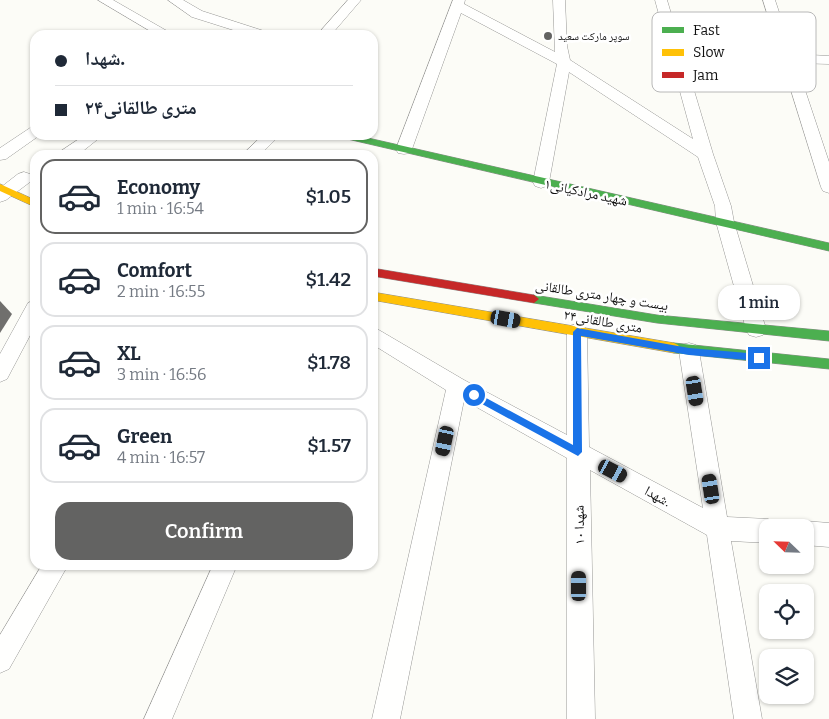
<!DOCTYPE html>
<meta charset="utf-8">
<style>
:root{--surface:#fff;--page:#f6f6f7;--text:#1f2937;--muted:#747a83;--line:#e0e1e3;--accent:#636362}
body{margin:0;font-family:Bitter,"Noto Naskh Arabic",serif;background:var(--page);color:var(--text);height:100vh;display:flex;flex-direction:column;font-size:19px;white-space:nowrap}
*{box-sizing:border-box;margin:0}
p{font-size:16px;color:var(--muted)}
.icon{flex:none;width:28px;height:28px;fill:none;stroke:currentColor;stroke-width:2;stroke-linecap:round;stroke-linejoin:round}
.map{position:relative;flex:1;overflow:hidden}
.sheet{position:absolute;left:30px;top:150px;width:348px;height:420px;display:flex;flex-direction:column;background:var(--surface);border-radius:15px;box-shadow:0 1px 4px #0004}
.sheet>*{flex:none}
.banner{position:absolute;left:30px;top:30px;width:348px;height:110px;border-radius:15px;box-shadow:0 1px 4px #0004;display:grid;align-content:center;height:110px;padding:0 25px;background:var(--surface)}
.needle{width:32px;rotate:293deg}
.fabs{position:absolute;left:759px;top:519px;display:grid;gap:10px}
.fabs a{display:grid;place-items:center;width:55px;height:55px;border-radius:10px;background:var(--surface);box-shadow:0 1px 4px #0004;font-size:25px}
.end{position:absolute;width:22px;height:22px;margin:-11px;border:6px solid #1a73e8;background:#fff;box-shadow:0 0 0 2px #fff}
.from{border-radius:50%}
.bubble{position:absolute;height:35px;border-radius:15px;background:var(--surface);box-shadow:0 1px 4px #0004;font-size:16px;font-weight:600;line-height:35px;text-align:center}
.car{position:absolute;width:15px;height:30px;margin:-15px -8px;border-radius:6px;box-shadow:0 0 4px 1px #0007;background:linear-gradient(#222 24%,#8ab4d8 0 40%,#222 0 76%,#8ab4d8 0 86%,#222 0)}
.banner b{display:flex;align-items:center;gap:18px;height:48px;font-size:19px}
.banner b+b{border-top:1px solid var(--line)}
.banner i{width:12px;height:12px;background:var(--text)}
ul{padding:9px 0 0;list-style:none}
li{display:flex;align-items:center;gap:15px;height:75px;margin:0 10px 8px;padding:0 15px;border:2px solid var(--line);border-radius:15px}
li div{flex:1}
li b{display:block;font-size:19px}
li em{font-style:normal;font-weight:600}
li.on{border-color:var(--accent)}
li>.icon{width:45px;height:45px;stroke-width:1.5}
.action{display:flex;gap:10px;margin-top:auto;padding:10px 25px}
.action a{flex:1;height:58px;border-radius:15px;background:var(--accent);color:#fff;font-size:20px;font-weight:600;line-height:58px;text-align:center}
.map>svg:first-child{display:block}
</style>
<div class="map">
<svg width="829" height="719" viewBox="0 0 829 719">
<rect width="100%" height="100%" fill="#fcfcf7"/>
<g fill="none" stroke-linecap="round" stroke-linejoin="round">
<g stroke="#979795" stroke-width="1">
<g id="street">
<path d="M98 0H113L174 35H157Z"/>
<path d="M168 0H183L202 11 267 32 269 35H249L192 17Z"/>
<path d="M348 0H361L331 35H317Z"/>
<path d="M453 0H465L464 4 555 52 553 0H565L567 46 570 60 693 139 655 0H667L713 154 731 206 734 222 766 329 763 335 756 337 749 335 746 329 716 222 715 206 698 157 569 72 549 182 547 186 541 188 535 186 533 182 557 64 461 13 412 149 410 153 404 154 398 153 396 149Z"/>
<path d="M763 0H775L793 54 829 56V64L796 63 829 162V193L823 191 821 187Z"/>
<path d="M35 126V135H40L6 159 0 160V148L30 128Z"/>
<path d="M85 135H103L78 155H59L61 151Z"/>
<path d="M263 135H280L260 155H242Z"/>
<path d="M24 172 30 174 32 178 30 182 6 200 0 202V188L18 174Z"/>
<path d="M35 300V326L7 379 0 382V354L28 303Z"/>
<path d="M577 324 584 326 587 332 589 447 703 508 679 351 682 345 689 343 696 345 699 351 727 517 768 519 776 523 778 528H768V543L731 541 762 719H734L707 535 590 470 595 719H567V458L464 400 400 719H372L446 390 372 344V326L464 380 567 435V332L570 326Z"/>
<path d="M805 521 829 523V547L805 545V528H795L797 525Z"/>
<path d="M42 565H68L9 669 0 673V635Z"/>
<path d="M213 565H237L172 719H144Z"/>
</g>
</g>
<g stroke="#8d8d8b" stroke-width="1">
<g id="fast">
<path d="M339 135H355L829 243V251L343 138Z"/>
<path d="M534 295 657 315 829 331V341L657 323 534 303 529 299Z"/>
<path d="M674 343 829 359V369L674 353 670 351 668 348 670 345Z"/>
</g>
</g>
<g stroke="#8d8d8b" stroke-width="1">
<g id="slow">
<path d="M0 184 35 200V207L0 191Z"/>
<path d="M372 292 674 343 678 345 680 348 678 351 674 353 372 300Z"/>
</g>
</g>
<g stroke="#8d8d8b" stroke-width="1">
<path id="jam" d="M372 268 534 295 539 299 534 303 372 276Z"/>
</g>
<use href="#street" fill="#fffffe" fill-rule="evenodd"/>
<use href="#fast" fill="#4caf50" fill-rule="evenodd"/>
<use href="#slow" fill="#ffc107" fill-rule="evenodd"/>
<use href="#jam" fill="#c62828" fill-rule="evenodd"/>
</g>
<path fill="#706f6d" d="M0 301 12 314 0 333Z"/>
<path fill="#1a73e8" d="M577 328 689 348 759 354 763 358 759 361 689 355 581 336 582 452 578 456 471 398V393H477L573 445V332Z"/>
<circle fill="#636362" stroke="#fff" stroke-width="2" cx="548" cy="36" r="5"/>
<g text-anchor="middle" stroke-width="5" stroke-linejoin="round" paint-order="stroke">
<g font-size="11" fill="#111" stroke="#fff" text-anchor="start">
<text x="558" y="40">سوپر مارکت سعید</text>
</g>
<g font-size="14" fill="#111" stroke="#fff">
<text transform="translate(586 192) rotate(12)" y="5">شهید مرادکیانی۱</text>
<text transform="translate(602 295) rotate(9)" y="5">بیست و چهار متری طالقانی</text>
<text transform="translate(603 321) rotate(10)" y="5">۲۴متری طالقانی</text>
<text transform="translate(658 496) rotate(29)" y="5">شهدا.</text>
<text transform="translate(579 525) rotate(-91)" y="5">شهدا ۱۰</text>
</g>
</g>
<rect x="652" y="12" width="164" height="80" rx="8" fill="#fff" stroke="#b8b8b8" stroke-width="1"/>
<rect x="662" y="27" width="22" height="6" fill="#4caf50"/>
<rect x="662" y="49" width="22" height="7" fill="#ffc107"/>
<rect x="662" y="72" width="22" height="6" fill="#c62828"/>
<g font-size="14" fill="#111">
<text x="693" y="35">Fast</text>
<text x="693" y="57">Slow</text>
<text x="693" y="80">Jam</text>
</g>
</svg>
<div class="fabs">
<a><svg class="needle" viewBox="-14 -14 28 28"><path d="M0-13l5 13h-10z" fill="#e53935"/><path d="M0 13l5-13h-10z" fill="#747a83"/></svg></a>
<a><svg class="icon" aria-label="locate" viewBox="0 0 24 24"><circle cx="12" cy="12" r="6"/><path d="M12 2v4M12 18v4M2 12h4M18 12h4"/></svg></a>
<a><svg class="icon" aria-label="layers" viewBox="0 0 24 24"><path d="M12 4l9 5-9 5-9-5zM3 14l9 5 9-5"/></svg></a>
</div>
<i class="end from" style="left:474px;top:395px"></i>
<i class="end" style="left:759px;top:358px"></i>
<div class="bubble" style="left:718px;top:285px;width:82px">1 min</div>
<i class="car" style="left:506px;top:319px;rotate:100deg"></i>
<i class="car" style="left:695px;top:391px;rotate:171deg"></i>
<i class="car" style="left:445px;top:441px;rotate:192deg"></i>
<i class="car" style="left:613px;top:471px;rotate:118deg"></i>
<i class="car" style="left:711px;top:489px;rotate:351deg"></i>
<i class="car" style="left:579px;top:586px;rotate:0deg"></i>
<div class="banner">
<b><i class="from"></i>شهدا.</b>
<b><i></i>۲۴متری طالقانی</b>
</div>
<section class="sheet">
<ul>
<li class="on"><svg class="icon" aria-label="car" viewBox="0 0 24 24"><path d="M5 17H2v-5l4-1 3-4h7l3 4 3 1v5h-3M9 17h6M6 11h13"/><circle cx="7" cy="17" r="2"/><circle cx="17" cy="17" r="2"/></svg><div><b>Economy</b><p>1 min · 16:54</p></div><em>$1.05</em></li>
<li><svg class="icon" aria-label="car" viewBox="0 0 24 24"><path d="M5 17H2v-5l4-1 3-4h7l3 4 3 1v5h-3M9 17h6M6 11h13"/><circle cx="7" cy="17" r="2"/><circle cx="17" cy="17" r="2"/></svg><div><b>Comfort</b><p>2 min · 16:55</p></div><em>$1.42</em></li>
<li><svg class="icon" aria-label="car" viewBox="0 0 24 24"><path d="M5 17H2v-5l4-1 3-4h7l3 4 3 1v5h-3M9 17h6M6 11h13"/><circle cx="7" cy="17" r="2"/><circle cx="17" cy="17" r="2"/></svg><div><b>XL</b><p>3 min · 16:56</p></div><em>$1.78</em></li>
<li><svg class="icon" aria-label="car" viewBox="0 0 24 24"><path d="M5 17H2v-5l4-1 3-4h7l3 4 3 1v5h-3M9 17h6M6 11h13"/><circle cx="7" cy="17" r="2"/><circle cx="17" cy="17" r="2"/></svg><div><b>Green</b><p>4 min · 16:57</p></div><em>$1.57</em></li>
</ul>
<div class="action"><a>Confirm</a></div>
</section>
</div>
